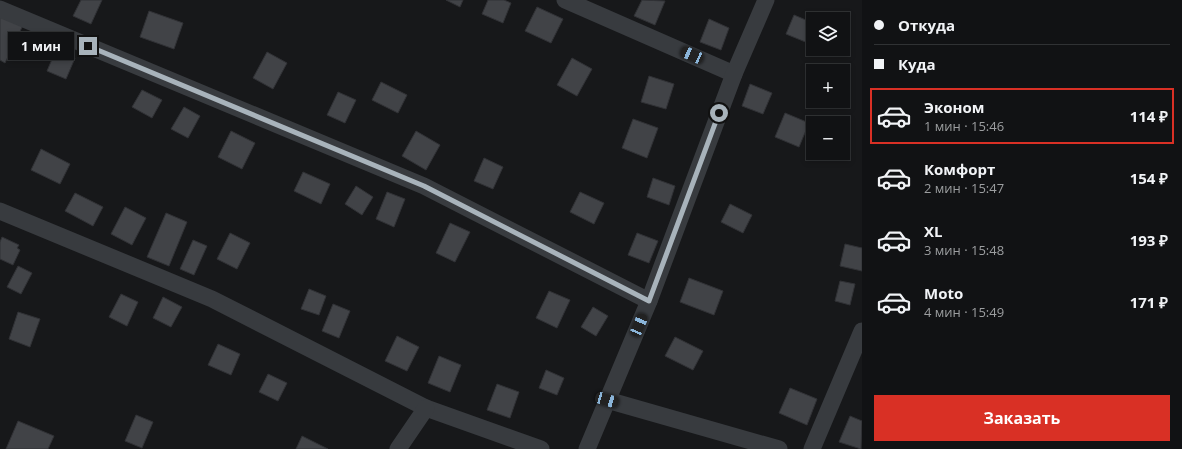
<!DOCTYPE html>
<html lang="ru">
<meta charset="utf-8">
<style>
:root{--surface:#111214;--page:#1a1b1d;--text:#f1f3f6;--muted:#9c9ea0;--line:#303234;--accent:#d93025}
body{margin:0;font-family:"Open Sans",sans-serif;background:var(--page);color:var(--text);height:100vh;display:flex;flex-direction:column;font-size:15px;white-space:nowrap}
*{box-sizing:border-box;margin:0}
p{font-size:13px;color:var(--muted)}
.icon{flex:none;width:22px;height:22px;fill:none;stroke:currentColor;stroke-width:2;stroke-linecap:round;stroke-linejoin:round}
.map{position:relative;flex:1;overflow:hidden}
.panel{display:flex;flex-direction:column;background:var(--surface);width:320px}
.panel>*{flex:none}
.hud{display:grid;align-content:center;height:88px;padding:0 12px;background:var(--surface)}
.controls{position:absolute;left:806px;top:12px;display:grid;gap:8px}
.controls a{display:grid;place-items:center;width:44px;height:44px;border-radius:0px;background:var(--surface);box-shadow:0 2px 6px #0003,0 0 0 1px var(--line);font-size:20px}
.end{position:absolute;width:18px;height:18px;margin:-9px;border:5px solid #a8b3bb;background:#111;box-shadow:0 0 0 2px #111}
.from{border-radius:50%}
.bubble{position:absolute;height:28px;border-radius:0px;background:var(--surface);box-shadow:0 2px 6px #0003,0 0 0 1px var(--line);font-size:13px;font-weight:700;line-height:28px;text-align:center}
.car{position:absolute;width:12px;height:24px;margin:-12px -6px;border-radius:5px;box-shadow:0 0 3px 1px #0007;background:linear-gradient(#222 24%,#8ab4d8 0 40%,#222 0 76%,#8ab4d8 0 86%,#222 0)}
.hud b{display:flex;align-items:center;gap:14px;height:38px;font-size:15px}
.hud b+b{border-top:1px solid var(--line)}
.hud i{width:10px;height:10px;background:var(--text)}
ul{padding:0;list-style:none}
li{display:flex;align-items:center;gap:12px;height:56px;margin:0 8px 6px;padding:0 4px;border:2px solid transparent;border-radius:0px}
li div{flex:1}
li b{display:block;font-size:15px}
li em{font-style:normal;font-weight:700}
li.current{border-color:var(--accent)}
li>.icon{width:36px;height:36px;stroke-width:1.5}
.primary-button{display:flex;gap:8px;margin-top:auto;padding:8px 12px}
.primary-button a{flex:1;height:46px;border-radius:0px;background:var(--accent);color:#fff;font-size:16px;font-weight:700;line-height:46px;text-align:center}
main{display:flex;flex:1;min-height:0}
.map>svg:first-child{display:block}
</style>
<main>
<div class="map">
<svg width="862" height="449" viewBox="0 0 862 449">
<rect width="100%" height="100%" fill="#17181a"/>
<g fill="#414347" stroke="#313236">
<path d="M81 0H102L91 24 73 16Z"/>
<path d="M446 0H463L460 7Z"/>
<path d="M488 0H504L511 3 503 23 482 14Z"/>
<path d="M642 0 665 1 655 25 634 16Z"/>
<path d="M537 7 563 19 551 43 525 31Z"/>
<path d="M149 11 183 23 174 49 140 37Z"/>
<path d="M794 15 813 23V31L808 43 786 34Z"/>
<path d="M0 17 24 23 5 63 0 60Z"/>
<path d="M709 19 729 28 721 50 700 42Z"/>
<path d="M56 50 75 58 66 79 47 71Z"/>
<path d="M267 52 287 63 273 89 253 78Z"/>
<path d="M572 58 592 69 577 96 557 85Z"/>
<path d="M649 76 674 84 666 109 641 102Z"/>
<path d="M381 82 407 95 398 113 372 100Z"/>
<path d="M750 84 772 93 763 114 742 106Z"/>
<path d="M142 90 162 100 152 118 132 107Z"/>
<path d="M338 92 356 100 345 123 327 115Z"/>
<path d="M184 107 200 116 188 138 171 129Z"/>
<path d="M785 113 809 123 799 147 775 137Z"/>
<path d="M633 119 658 128 647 158 622 148Z"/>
<path d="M231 131 255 143 242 169 218 157Z"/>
<path d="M416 131 440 145 426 170 402 156Z"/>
<path d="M41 149 70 164 60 184 31 170Z"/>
<path d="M484 158 503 167 493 189 474 181Z"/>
<path d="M303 172 330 184 321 204 294 191Z"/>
<path d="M653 178 675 186 669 205 647 197Z"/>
<path d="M356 186 373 197 362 215 345 204Z"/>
<path d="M387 192 405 199 394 227 376 219Z"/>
<path d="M580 192 604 203 594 224 570 212Z"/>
<path d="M75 193 103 207 93 226 65 211Z"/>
<path d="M730 204 752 215 743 233 721 222Z"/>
<path d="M125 207 146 218 132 245 111 234Z"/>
<path d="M166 213 187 222 169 266 147 257Z"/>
<path d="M450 223 470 232 455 262 436 253Z"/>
<path d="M230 233 250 243 237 269 217 259Z"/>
<path d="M637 233 658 241 649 263 628 255Z"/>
<path d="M2 237 19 245 17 248 20 250 13 265 0 259V242Z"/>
<path d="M193 240 207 246 194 275 180 269Z"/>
<path d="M845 244 862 248V271L840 266Z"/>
<path d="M18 266 32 273 21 294 7 287Z"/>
<path d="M689 278 723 291 714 315 680 302Z"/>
<path d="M840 281 855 284 850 305 835 301Z"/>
<path d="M309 289 326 296 319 315 301 309Z"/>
<path d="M549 291 570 300 557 328 536 318Z"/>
<path d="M121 294 138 302 127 326 109 317Z"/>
<path d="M163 297 182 307 171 327 153 318Z"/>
<path d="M333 304 350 311 339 338 322 331Z"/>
<path d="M593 307 608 316 596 336 581 327Z"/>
<path d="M18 312 40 319 30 347 9 339Z"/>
<path d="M397 336 419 347 407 371 385 361Z"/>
<path d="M675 337 703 351 693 370 665 356Z"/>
<path d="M218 344 240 354 231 375 208 365Z"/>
<path d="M439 356 461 365 450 392 428 383Z"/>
<path d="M546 370 564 378 557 395 539 388Z"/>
<path d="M268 374 287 383 278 401 259 392Z"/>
<path d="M497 384 519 392 510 418 487 410Z"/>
<path d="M790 388 817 399 807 425 779 413Z"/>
<path d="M136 415 153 422 142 448 125 441Z"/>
<path d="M850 416 862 421 861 449 839 442Z"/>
<path d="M18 421 54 436 48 449H6Z"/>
<path d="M302 436 328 449H296Z"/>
</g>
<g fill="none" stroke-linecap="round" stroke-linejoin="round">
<g stroke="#383b3f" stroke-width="17">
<path d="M565 0 734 74"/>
<path d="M0 9 424 186 649 301"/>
<path d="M0 211 212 299 426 408 541 449"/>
<path d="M607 400 779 449"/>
<path d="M398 449 426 408"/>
<path d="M587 449 649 301 734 74 766 0"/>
<path d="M812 449 862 331"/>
</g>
</g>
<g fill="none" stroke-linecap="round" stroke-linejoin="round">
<path stroke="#a8b3bb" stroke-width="5" d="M88 46 424 186 649 301 719 113"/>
</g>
</svg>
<div class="controls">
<a><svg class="icon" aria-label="layers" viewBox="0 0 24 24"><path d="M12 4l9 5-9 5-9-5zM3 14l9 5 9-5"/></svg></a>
<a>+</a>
<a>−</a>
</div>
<i class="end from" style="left:719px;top:113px"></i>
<i class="end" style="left:88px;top:46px"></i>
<div class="bubble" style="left:8px;top:32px;width:66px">1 мин</div>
<i class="car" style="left:692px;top:55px;rotate:294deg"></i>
<i class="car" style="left:639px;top:325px;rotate:23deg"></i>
<i class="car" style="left:607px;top:400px;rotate:106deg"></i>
</div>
<section class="panel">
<div class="hud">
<b><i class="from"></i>Откуда</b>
<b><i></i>Куда</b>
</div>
<ul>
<li class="current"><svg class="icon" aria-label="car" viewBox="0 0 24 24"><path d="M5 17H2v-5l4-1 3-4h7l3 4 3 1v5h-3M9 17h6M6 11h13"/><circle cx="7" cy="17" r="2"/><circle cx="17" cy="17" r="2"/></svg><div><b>Эконом</b><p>1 мин · 15:46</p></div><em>114 ₽</em></li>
<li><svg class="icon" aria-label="car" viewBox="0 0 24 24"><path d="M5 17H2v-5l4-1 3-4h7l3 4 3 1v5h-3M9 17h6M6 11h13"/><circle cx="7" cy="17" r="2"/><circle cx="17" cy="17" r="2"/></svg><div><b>Комфорт</b><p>2 мин · 15:47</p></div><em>154 ₽</em></li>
<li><svg class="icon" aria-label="car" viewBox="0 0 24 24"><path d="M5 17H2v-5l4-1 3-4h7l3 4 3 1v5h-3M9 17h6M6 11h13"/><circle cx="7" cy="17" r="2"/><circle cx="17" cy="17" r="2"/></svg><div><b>XL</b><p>3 мин · 15:48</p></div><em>193 ₽</em></li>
<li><svg class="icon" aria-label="car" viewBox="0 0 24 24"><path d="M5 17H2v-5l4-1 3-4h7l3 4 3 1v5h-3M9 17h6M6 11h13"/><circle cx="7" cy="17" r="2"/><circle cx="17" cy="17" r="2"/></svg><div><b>Moto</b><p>4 мин · 15:49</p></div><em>171 ₽</em></li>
</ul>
<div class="primary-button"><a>Заказать</a></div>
</section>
</main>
